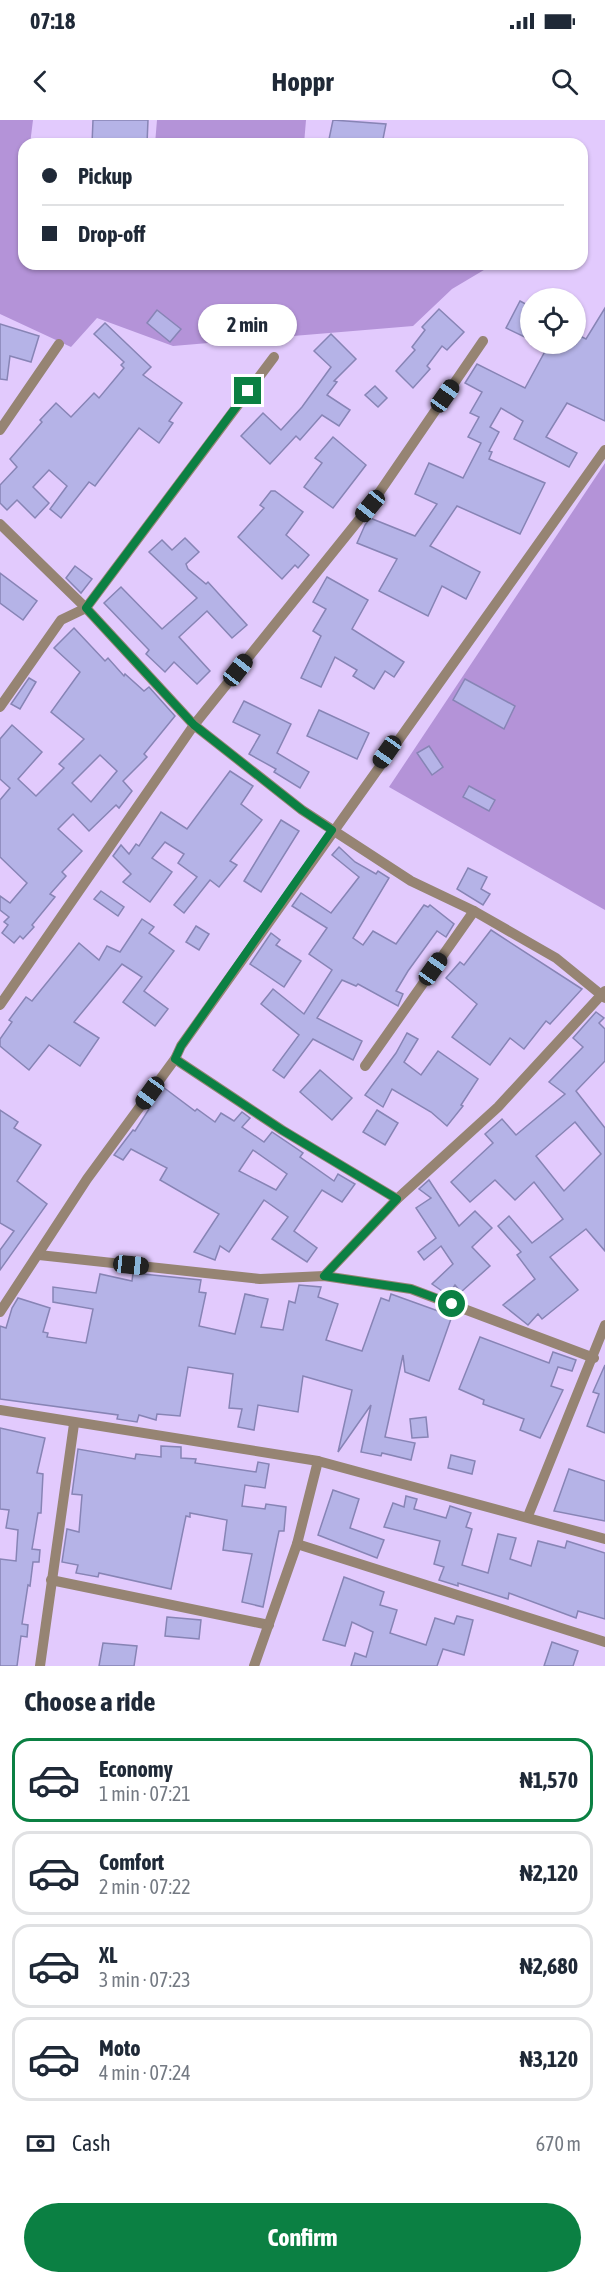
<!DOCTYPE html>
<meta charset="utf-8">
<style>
:root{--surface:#fff;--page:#f6f6f7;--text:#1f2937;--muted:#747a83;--line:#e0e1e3;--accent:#0b8043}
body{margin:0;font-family:"Asap Condensed",sans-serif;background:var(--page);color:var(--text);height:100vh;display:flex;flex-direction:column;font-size:22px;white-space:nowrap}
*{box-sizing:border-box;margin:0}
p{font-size:20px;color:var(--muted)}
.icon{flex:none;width:33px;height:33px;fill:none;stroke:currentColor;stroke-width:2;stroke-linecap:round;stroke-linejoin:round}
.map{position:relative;height:1546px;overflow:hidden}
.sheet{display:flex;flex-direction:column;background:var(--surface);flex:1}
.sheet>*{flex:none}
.hud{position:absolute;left:18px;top:18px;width:570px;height:132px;border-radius:18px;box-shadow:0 2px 4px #0004;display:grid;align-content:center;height:132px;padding:0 24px;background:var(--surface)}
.fabs{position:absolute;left:520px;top:168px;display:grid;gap:12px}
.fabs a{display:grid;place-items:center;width:66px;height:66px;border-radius:50%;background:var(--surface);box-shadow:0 2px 4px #0004;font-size:30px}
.end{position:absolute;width:27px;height:27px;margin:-14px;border:8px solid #0b8043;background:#fff;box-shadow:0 0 0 3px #fff}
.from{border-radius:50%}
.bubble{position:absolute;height:42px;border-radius:21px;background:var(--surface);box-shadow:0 2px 4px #0004;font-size:20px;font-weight:700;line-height:42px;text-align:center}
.car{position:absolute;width:18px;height:36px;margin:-18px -9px;border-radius:8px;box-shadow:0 0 4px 2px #0007;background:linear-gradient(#222 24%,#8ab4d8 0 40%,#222 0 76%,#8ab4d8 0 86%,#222 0)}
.hud b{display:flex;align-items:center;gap:21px;height:57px;font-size:22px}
.hud b+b{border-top:2px solid var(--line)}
.hud i{width:15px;height:15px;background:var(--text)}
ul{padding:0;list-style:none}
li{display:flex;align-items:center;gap:18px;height:84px;margin:0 12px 9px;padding:0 12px;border:3px solid var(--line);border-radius:18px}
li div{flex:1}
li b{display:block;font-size:22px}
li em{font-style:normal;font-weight:700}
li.current{border-color:var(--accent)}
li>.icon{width:54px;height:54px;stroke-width:1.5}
h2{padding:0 24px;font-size:27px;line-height:72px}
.pay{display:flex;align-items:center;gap:15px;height:66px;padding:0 24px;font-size:22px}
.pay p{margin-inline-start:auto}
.primary-button{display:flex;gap:12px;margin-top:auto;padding:12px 24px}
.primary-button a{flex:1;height:69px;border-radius:36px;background:var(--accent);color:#fff;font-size:24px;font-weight:700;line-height:69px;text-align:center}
.status{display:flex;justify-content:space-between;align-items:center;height:42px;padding:0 30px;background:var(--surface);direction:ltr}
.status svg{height:16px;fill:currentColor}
header{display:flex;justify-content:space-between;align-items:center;height:78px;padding:0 24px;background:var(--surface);font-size:27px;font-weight:700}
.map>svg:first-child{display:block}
</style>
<div class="status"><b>07:18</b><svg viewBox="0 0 49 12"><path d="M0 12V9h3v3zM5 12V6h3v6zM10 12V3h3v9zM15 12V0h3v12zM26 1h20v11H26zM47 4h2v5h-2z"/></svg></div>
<header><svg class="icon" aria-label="back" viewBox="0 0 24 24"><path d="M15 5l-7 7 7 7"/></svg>Hoppr<svg class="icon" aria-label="search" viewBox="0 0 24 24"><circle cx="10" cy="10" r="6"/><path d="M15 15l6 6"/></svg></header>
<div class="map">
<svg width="605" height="1546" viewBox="0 0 605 1546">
<rect width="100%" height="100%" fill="#e2cafd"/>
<g fill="#b493d8">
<path d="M0 0H33L30 24H24V144H494L452 169 413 206 173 226 97 198 71 227 0 194Z"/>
<path d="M157 0H306L304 24H155Z"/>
<path d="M605 343V790L389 667Z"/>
</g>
<g fill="#b5b3e7" stroke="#8784b5" stroke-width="1.5" fill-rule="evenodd">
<path d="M93 0H148L147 24H92Z"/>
<path d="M333 0 386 4 382 24H328Z"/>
<path d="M520 181 531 187V220L506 208Z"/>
<path d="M605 188V301L567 283 546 317 577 333 569 347 514 319 523 301 501 288 490 307 499 312 489 331 492 332 489 339 545 363 520 414 457 386 430 426 480 452 466 479 442 466 428 496 379 471 397 439 357 423 365 405 370 398 415 416 437 384 415 374 429 343 463 358 481 323 468 317 479 297 470 293 482 272 465 263 477 244 525 268 549 224H576V214L586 219Z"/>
<path d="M439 189 464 212 447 230 442 226 427 246 430 249 413 268 396 251 415 230 412 227 425 210 422 207Z"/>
<path d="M157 190 181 209 170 222 147 203Z"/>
<path d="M105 203 151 247 143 255 182 283 169 301 173 303 159 323 139 308 95 366 89 362 61 398 50 389 67 366 49 350 33 367 49 383 35 398 17 380 7 390 0 383V365L17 347 10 339 42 302 40 300 56 283 71 297 94 273 99 278 124 248 121 245 124 242 94 214Z"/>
<path d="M0 204 39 216 31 242 10 236 7 260 0 259Z"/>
<path d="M331 214 356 239 334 261 337 262 327 275 350 290 339 306 322 295 300 320 296 316 270 344 241 316 263 293 281 310 302 287 331 247 314 231Z"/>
<path d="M375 266 387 278 378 287 365 275Z"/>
<path d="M333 317 366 345 333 388 304 367 322 343 315 338Z"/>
<path d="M271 371H275L303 392 286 415 309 435 298 448 295 445 282 459 238 417 264 388 260 385Z"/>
<path d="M185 418 199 432 186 444 188 449 206 464 208 462 247 505 232 518 207 491 179 517 210 551 197 564 174 542 165 552 146 534 149 530 104 483 121 467 162 509 197 478 149 432 162 420 172 430Z"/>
<path d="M75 446 92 459 81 473 66 458Z"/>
<path d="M0 453 37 481 23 500 0 483Z"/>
<path d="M327 457 368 480 352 509 404 542 394 557 385 551 374 569 353 556 357 550 335 537 321 567 301 558 321 516 313 511 326 489 313 482Z"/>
<path d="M74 508 105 541 108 538 124 556 125 554 144 571 149 567 175 596 144 634 147 637 123 661 132 671 119 688 116 685 89 711 73 694 58 709 82 731 62 752 66 756 50 774 55 777 32 805 34 807 23 819 20 816 14 823 2 813 8 805 4 802 9 797 0 790V776L10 783 27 763 0 737V680L10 668 0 659V619L12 605 42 632 18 659 36 676 64 648 59 644 84 619 51 592 80 552 54 528ZM100 635 117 651 91 682 72 663Z"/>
<path d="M29 558 36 562 20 589 11 584Z"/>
<path d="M465 559 515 586 504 609 453 580Z"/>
<path d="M244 581 291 604 277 633 309 652 300 668 274 652 276 649 249 634 260 615 233 602Z"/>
<path d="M319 590 369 613 357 639 307 616Z"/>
<path d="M429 626 443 647 432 655 417 633Z"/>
<path d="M230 651 253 666 241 684 262 700 230 741 237 745 219 767 210 760 184 793 174 785 197 757 178 743 184 734 165 722 152 738 172 752 150 782 123 762 131 754 113 736 121 725 129 734 136 724 139 726 161 692 187 709Z"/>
<path d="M469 666 495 680 489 691 463 677Z"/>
<path d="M281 700 299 711 261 772 244 761Z"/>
<path d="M339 727 355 742 376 754 378 751 389 758 353 818 363 825 373 811 396 824 424 785 428 787 430 785 454 804 446 817 437 811 408 851 396 871 403 874 398 886 358 864 356 866 342 860 317 898 362 921 353 940 313 919 284 958 273 950 299 915 261 884 273 869 304 894 332 850 309 834 327 808 292 786 301 773 331 793 359 757 332 735Z"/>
<path d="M468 748 487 757 481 769 490 774 483 785 457 769Z"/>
<path d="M101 771 124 787 118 796 94 779Z"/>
<path d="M142 799 154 807 149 813 174 831 144 871 168 889 155 906 123 882 142 857 122 844 74 902 99 918 80 946 49 925 29 950 0 926V919L12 902 9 900 26 877 32 881 79 823 99 840 107 826 120 832Z"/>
<path d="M196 806 209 814 199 830 186 822Z"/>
<path d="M491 810 582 869 550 904 546 901 524 929 510 918 490 945 452 917 477 884 446 858 460 842 464 845Z"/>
<path d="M271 813 280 820 276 825 301 841 284 867 250 844Z"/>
<path d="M596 892 604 898 599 903 605 909V941L576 971 605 1008V1131L586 1109 550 1137 578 1170 542 1199 538 1194 528 1205 503 1185 535 1159 517 1135 521 1132 498 1106 509 1096 532 1123 563 1099 534 1062 515 1080 495 1060 470 1082 451 1062 493 1023 485 1014 502 999 516 1015 565 974 549 962 583 927 573 918ZM575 1002 601 1034 564 1071 536 1036Z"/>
<path d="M407 913 418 919 404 942 421 955 438 931 478 959 461 985 463 986 447 1006 431 992 392 969 383 987 365 975 396 933Z"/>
<path d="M320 950 352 978 332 1000 300 972Z"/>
<path d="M163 967 195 991 197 989 215 1002 221 993 234 1001 242 992 250 998 242 1007 264 1022 272 1012 303 1033 300 1037 334 1061 338 1054 355 1064 342 1082 322 1070 294 1111 317 1128 307 1142 272 1119 288 1097 264 1080 229 1132 220 1126 215 1140 194 1132 219 1094 160 1060 167 1048 131 1029 123 1040 114 1035 133 1010 135 1011ZM253 1030 287 1054 276 1070 239 1051Z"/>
<path d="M0 990 18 1002 14 1008 41 1025 17 1061 47 1084 0 1150V1130L14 1111 0 1103Z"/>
<path d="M377 990 398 1003 385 1025 363 1012Z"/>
<path d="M429 1060 459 1106 475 1091 492 1108 472 1127 490 1146 461 1172 455 1165 448 1175 432 1164 453 1144 441 1126 424 1140 418 1132 436 1118 416 1088 431 1078 419 1069Z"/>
<path d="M133 1153 201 1160 199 1172 206 1173 199 1206 235 1214 245 1174 268 1179 261 1207 283 1210 289 1181 295 1183 299 1165 321 1167 318 1177 338 1184 326 1220 362 1231 381 1178 389 1181 391 1174 452 1196 429 1261 405 1252 403 1235 385 1317 415 1323 411 1340 382 1333 381 1336 361 1332 371 1285 338 1332 352 1270 303 1256 298 1292 258 1285 254 1310 238 1307 242 1289 229 1288 233 1254 188 1247 180 1296 157 1294 156 1300 139 1295 137 1302 117 1299 118 1295 0 1279V1206L6 1208 12 1188 18 1178 50 1188 43 1212 48 1213 47 1217 86 1223 93 1189 53 1182V1167L96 1173 100 1154 132 1161Z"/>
<path d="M480 1217 549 1243 553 1232 576 1240 572 1251 558 1247 551 1266 563 1270 540 1318 520 1310 524 1299 483 1284 484 1280 459 1269Z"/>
<path d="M605 1245V1313L587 1306 599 1274 593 1272Z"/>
<path d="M426 1297 428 1317 412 1318 410 1299Z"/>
<path d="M0 1308 45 1318 37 1353 43 1354 41 1393H38L32 1429 40 1430 39 1442H33L30 1466 28 1465 22 1504 28 1505 27 1517 21 1516 17 1546H0V1439L16 1441 18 1410 6 1408 9 1390 0 1389Z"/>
<path d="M161 1326 181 1327V1338L196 1339 195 1343 256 1352 258 1342 269 1344 265 1368 245 1365 242 1386 265 1389 266 1384 286 1387 284 1411H279L263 1487 242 1482 252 1434 223 1430 227 1400 190 1393V1397L186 1396 171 1469 99 1453 98 1457 76 1453 78 1445 62 1442 67 1409 79 1412 82 1375 72 1374 78 1329 135 1339 136 1334 161 1337Z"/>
<path d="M451 1335 475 1341 472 1354 448 1348Z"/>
<path d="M569 1349 605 1361V1401L554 1391Z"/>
<path d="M333 1370 359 1379 350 1408 384 1420 377 1438 318 1415Z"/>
<path d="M406 1376 417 1379 414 1389 446 1398 450 1386 471 1393 466 1407 472 1409 462 1445 488 1453 498 1414 516 1418 510 1439 531 1446 538 1421 565 1428 567 1421 605 1433V1499L578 1491 576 1498 509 1473 508 1479 458 1463V1466L439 1460 444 1447 434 1444 440 1421 384 1407 393 1383 404 1387Z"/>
<path d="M344 1457 384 1472 380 1485 397 1490 390 1513 426 1525 435 1498 454 1504 457 1496 473 1500 464 1535 443 1529 437 1546H351L355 1533 366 1537 373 1512 352 1502 345 1526 323 1520Z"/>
<path d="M167 1497 201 1500 199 1519 165 1516Z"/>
<path d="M552 1522 578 1531 573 1546H544Z"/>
<path d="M103 1523 137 1526 134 1546H99Z"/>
</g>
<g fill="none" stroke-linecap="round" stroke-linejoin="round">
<g stroke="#968473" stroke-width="10">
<path d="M0 310 59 224"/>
<path d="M0 404 86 488 194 605 302 690 411 761 474 791 556 838 605 878"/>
<path d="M0 587 61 500 86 488 274 237"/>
<path d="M0 885 194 605 370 386 483 221"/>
<path d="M175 939 282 1010 397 1079"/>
<path d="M365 946 474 791"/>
<path d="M39 1135 260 1159 324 1156 411 1169 594 1238"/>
<path d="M324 1156 397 1079 498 987 605 871"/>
<path d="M0 1192 87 1059 175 939 181 926 605 330"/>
<path d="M0 1290 318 1341 605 1419"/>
<path d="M528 1396 605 1205"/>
<path d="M297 1424 605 1522"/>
<path d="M51 1460 269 1505"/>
<path d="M40 1546 74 1304"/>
<path d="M254 1546 297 1424 318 1341"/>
</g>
</g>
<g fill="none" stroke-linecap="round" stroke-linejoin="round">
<path stroke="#0b8043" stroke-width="8" d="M248 271 86 488 194 605 302 690 332 710 181 926 175 939 282 1010 397 1079 324 1156 411 1169 452 1184"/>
</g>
</svg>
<div class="fabs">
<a><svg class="icon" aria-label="locate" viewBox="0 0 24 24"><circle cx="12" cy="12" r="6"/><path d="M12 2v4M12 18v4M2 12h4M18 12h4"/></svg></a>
</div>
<i class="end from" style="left:452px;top:1184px"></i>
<i class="end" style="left:248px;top:271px"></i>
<div class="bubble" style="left:198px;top:184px;width:99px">2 min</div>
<i class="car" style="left:445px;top:276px;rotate:35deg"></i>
<i class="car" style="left:370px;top:386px;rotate:219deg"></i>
<i class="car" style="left:238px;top:550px;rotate:38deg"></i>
<i class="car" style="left:387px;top:632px;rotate:215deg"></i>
<i class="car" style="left:433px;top:849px;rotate:35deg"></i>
<i class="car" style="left:150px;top:973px;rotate:216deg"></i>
<i class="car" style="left:131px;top:1145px;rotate:96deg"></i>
<div class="hud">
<b><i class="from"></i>Pickup</b>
<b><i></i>Drop-off</b>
</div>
</div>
<section class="sheet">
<h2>Choose a ride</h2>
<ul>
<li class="current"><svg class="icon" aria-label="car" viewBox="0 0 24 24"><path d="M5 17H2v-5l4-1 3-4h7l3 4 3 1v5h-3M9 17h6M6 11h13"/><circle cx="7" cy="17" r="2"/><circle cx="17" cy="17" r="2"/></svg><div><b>Economy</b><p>1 min · 07:21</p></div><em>₦1,570</em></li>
<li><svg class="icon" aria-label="car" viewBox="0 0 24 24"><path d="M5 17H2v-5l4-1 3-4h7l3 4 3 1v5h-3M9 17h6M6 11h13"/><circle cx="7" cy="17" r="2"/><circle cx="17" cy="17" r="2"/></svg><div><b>Comfort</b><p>2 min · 07:22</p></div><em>₦2,120</em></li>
<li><svg class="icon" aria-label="car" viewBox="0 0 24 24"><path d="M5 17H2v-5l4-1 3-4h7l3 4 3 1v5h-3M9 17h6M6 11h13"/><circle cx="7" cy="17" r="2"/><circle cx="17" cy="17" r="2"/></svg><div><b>XL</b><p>3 min · 07:23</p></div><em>₦2,680</em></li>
<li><svg class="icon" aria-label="car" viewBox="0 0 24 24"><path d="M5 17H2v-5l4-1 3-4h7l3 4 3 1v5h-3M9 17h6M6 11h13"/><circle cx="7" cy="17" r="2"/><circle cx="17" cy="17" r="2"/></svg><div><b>Moto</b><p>4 min · 07:24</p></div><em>₦3,120</em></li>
</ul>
<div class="pay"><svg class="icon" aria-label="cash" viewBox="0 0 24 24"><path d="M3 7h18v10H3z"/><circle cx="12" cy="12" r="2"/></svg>Cash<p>670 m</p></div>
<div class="primary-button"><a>Confirm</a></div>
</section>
